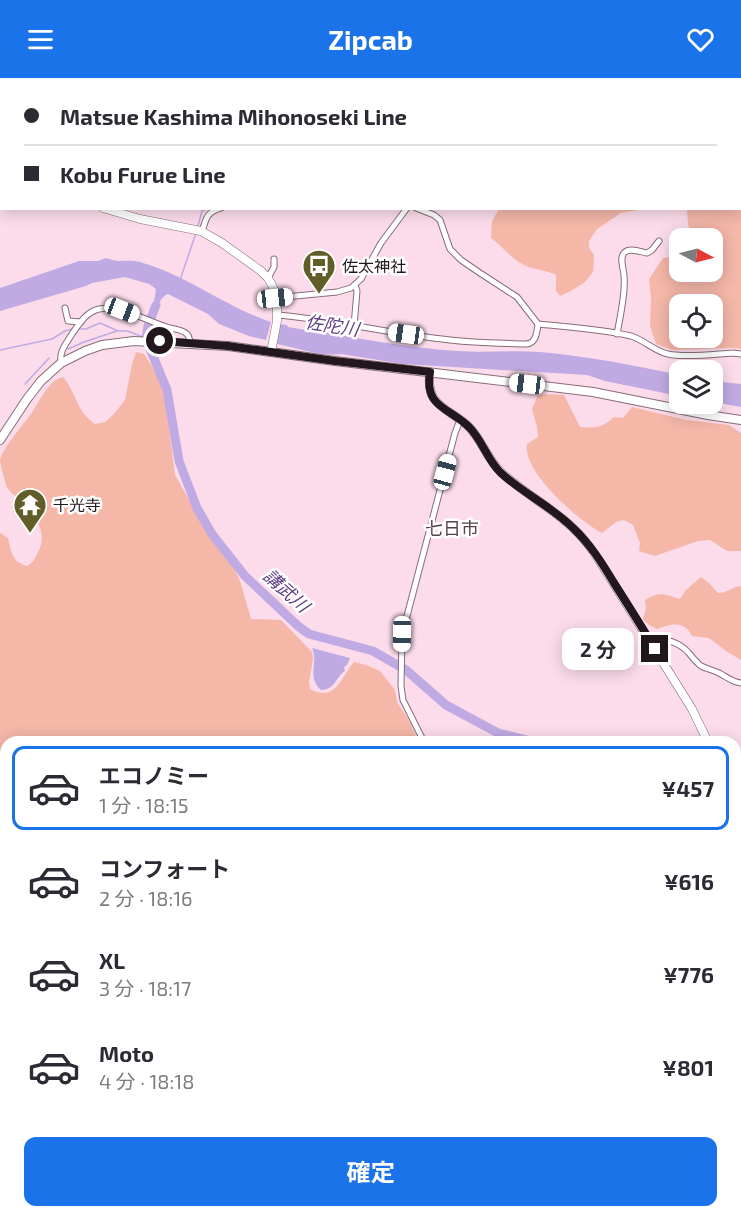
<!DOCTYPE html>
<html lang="ja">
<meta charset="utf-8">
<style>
:root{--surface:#fff;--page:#f7f7f7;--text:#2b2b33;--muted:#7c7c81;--line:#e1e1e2;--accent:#1a73e8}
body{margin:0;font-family:"Exo 2","Noto Sans JP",sans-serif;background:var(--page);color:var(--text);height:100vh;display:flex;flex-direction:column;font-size:22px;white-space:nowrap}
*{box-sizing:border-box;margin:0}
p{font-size:20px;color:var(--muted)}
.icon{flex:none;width:33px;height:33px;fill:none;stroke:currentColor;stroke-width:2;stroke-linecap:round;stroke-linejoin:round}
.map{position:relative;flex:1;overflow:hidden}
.drawer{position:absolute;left:0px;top:658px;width:741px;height:482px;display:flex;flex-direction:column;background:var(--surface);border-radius:18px 18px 0 0;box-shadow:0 3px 15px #0003}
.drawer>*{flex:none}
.hud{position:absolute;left:0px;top:0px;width:741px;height:132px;box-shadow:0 3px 15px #0003;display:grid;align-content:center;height:132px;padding:0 24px;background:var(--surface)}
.needle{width:39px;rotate:97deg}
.controls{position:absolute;left:669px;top:150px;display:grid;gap:12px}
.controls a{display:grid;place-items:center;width:54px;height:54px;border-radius:12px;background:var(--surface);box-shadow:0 3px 15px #0003;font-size:30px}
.end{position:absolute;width:27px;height:27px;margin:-14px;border:8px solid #22171d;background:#fff;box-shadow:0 0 0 3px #fff}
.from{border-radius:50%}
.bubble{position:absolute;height:42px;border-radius:12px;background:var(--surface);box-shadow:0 3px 15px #0003;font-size:20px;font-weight:700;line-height:42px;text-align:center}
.car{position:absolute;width:18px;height:36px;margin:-18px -9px;border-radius:8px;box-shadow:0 0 4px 2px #0007;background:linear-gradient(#fff 24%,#345 0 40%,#fff 0 76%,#345 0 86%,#fff 0)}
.hud b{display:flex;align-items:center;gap:21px;height:57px;font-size:22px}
.hud b+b{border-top:2px solid var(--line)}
.hud i{width:15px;height:15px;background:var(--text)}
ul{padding:10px 0 0;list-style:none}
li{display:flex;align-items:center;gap:18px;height:84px;margin:0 12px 9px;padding:0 12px;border:3px solid transparent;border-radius:12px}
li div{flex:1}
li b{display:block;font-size:22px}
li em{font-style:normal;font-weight:700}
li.current{border-color:var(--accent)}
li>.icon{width:54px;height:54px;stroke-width:1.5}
.action{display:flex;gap:12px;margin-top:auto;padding:12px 24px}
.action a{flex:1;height:69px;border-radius:12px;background:var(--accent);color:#fff;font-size:24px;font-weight:700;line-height:69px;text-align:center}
header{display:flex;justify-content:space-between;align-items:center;height:78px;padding:0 24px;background:var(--accent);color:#fff;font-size:27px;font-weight:700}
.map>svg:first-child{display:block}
</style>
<header><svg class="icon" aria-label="menu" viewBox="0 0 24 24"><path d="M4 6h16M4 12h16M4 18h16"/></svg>Zipcab<svg class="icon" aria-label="heart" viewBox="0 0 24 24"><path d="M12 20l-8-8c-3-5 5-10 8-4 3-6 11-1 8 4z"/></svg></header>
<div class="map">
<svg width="741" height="1139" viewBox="0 0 741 1139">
<rect width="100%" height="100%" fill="#fcdceb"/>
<g fill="#f4b7a8" fill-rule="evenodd">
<path d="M20 0H281L280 2 20 1Z"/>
<path d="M740 39H741V271L734 270 672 272 656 266 650 248 651 220 649 201 663 180 679 178 680 194H712V160H693L688 147 687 131 740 130ZM680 226H712V260H680Z"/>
<path d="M499 131V130L644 131 621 135 597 151 589 163V170L594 177 593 194 585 204 571 213 560 218 556 213V197C546 192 535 192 524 187 512 181 502 168 491 160L492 143Z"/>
<path d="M136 274 144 276 158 298 166 326 175 397 213 464 232 485 240 503 251 541 281 542 312 574 313 581 309 604 310 611C336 625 341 599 354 584L366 587 380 593 395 612 397 624 408 641 419 664H6V1134H325L323 1139H0V455L8 460C12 475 11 483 27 488 33 485 35 481 38 474 49 455 34 435 20 422 16 418 9 414 7 409 6 407 0 385 0 383 1 371 26 344 33 333 40 322 50 301 63 299 77 315 75 332 95 346L105 344 113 337 125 322 132 286Z"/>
<path d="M546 316 564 317 580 349C596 350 602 350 614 339L623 340 632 329 686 342 729 347 741 355V473H727L710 462 698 463 655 478 639 473 640 465 633 447 624 442 616 444 602 455C579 443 522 394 527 366L538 359 537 349 532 331 538 317Z"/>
<path d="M701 499 709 505 718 515C727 515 732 509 741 508V582L726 573 709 560 692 558C690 555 689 552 686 550 678 543 665 548 657 551L649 547 643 541 646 531 645 522C660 513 664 516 680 521L686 512Z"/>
<path d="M547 1134H656L659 1139H548Z"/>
</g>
<g fill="#c0aae3">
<path d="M106 180C110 181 116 183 120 183 128 183 135 182 143 185 188 198 226 229 271 244L266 262 249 258 219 246 208 236 168 216C159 219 158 231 154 239L148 238 154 224 156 211 149 206 125 199 92 205 86 208 0 233V210L79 183H98Z"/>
<path d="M280 246 287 247 288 249 306 252 308 251C357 260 407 270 457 273 485 275 512 272 540 274 587 278 633 287 679 297V318L605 303 587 297 403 286 341 276C323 279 296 270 277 266Z"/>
<path d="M712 303 741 306V329L713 324Z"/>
<path d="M312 570 350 580 347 587 344 589 345 593C335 600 336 611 321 612 306 598 319 585 312 570Z"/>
</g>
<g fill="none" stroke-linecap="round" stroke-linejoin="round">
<g stroke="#c0aae3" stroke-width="1.5">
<path d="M428 2 429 0"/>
<path d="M198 148 202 133 209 130"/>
<path d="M180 202 196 155"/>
<path d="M77 251H86L100 245 118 253H128L145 260"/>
<path d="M68 271 84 264 117 253"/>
<path d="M0 272 52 261 65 253 72 251"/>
<path d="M25 306 49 280"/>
</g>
<g stroke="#c0aae3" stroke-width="9">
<path d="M156 227 148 248 146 261 167 312 179 383 197 430 212 456 245 498 298 548 309 556 373 573 406 592 446 627 498 655 535 664"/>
<path d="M735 708 741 709"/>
</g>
<g stroke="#886c79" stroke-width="7">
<g id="street">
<path d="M381 2 382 0"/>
<path d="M480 2V0"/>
<path d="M416 130 434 137 440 142 450 171 461 182 480 195 517 219 538 246C569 249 601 251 631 258 644 262 656 274 668 276 685 280 715 276 733 275L741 276"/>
<path d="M202 153C207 139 206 135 221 130"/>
<path d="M268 200 274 189V181"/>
<path d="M275 220 337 214 351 210 361 201 381 165 407 130"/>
<path d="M65 230 68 243 81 244"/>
<path d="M278 237C333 242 387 255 442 261 470 265 498 265 526 266 536 266 537 254 538 246"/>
<path d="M354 248 357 213 355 207"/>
<path d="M617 256C620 239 626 214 624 198 624 192 619 180 624 175 629 169 641 174 647 175L652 172 659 163"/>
<path d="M61 285C59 273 66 266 72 256 79 246 86 234 99 231 105 230 111 230 117 231 135 235 152 245 170 250 175 251 183 252 187 256 190 259 189 261 190 265"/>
<path d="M648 559C662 560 678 563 688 574 692 579 696 584 701 588 707 591 713 592 719 595 727 599 732 604 741 605"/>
<path d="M424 664 403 622 401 608 402 557 455 355 460 342"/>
<path d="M735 701 741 702"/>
<path d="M543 1134 544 1139"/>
<path d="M727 1134 730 1139"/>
<path d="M378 1139V1134"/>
</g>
</g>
<g stroke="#886c79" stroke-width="9">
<g id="secondary">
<path d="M740 16 741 15"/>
<path d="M0 112H2"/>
<path d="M103 130 140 141 201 153 222 165 261 193 268 200 273 209 277 230V243L271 274"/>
<path d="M430 294C425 329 448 329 469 349 482 362 487 381 501 394 523 415 551 429 573 450 583 459 591 470 599 482L692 631 708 664"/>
<path d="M735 721 741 726"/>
</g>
</g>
<g stroke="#886c79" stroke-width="10">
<path id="primary" d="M0 362 27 321 41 303 61 285 85 273 102 267 134 263 228 268 335 283 593 314 708 337 741 342"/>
</g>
<use href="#street" stroke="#fff" stroke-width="5"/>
<use href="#secondary" stroke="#fff" stroke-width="8"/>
<use href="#primary" stroke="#fff" stroke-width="8"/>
</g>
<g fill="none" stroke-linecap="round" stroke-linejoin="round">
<path stroke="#22171d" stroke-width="8" d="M160 263 228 268 335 283 430 294C424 329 448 329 469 349 482 362 487 381 500 394 522 415 551 428 573 450 590 466 602 485 614 505 628 527 642 549 655 571"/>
</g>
<defs>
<g id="bus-pin" transform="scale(1.725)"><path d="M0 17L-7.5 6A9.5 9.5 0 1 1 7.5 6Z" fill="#615d29" stroke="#fff"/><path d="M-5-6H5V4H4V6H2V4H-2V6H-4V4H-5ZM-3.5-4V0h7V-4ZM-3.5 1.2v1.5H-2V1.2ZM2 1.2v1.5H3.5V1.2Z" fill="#fff"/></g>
<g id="temple-pin" transform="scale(1.725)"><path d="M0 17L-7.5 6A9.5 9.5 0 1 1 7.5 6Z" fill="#615d29" stroke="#fff"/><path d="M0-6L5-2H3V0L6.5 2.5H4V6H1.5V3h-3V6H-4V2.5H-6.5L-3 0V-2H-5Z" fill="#fff"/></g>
</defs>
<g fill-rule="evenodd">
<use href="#bus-pin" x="319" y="188"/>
<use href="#temple-pin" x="30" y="427"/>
</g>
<g text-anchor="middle" stroke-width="5" stroke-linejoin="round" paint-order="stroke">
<g font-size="16" fill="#22171d" stroke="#fff" text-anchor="start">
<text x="342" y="194">佐太神社</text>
<text x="53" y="433">千光寺</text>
</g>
<g font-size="18" font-style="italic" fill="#5e3f84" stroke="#fff">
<text transform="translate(332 248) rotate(9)" y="6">佐陀川</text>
<text transform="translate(286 513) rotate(42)" y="6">講武川</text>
</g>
<g font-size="18" fill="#5a414d" stroke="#fff">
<text x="452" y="457">七日市</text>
</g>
</g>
</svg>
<div class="controls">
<a><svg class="needle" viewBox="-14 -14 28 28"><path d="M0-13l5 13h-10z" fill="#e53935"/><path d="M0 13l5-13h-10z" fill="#7c7c81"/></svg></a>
<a><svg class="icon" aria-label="locate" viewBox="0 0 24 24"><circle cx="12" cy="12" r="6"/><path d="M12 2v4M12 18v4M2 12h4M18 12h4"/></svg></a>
<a><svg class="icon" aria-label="layers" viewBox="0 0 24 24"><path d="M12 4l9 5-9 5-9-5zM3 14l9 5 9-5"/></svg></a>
</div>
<i class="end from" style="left:160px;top:263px"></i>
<i class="end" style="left:655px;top:571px"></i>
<div class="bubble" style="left:562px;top:550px;width:72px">2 分</div>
<i class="car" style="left:275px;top:220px;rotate:84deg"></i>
<i class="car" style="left:122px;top:232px;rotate:111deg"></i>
<i class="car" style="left:406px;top:256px;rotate:278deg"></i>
<i class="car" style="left:527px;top:306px;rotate:277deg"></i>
<i class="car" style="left:445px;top:394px;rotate:15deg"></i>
<i class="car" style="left:402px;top:556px;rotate:181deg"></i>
<div class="hud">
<b><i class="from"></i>Matsue Kashima Mihonoseki Line</b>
<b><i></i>Kobu Furue Line</b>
</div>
<section class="drawer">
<ul>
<li class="current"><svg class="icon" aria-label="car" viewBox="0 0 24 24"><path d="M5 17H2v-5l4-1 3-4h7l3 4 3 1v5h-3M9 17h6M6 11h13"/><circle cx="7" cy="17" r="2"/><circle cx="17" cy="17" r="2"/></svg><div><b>エコノミー</b><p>1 分 · 18:15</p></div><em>¥457</em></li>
<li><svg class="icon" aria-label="car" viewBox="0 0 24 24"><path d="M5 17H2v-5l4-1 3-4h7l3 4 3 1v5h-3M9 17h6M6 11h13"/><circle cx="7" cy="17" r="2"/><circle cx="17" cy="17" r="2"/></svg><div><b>コンフォート</b><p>2 分 · 18:16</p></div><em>¥616</em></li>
<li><svg class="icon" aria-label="car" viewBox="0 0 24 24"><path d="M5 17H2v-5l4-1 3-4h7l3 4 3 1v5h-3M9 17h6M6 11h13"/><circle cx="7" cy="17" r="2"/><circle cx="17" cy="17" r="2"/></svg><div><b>XL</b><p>3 分 · 18:17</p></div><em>¥776</em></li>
<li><svg class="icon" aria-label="car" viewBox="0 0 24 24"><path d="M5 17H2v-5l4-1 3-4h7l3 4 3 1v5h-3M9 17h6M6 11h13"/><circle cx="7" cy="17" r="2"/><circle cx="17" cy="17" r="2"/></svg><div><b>Moto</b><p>4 分 · 18:18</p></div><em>¥801</em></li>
</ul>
<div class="action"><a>確定</a></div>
</section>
</div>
